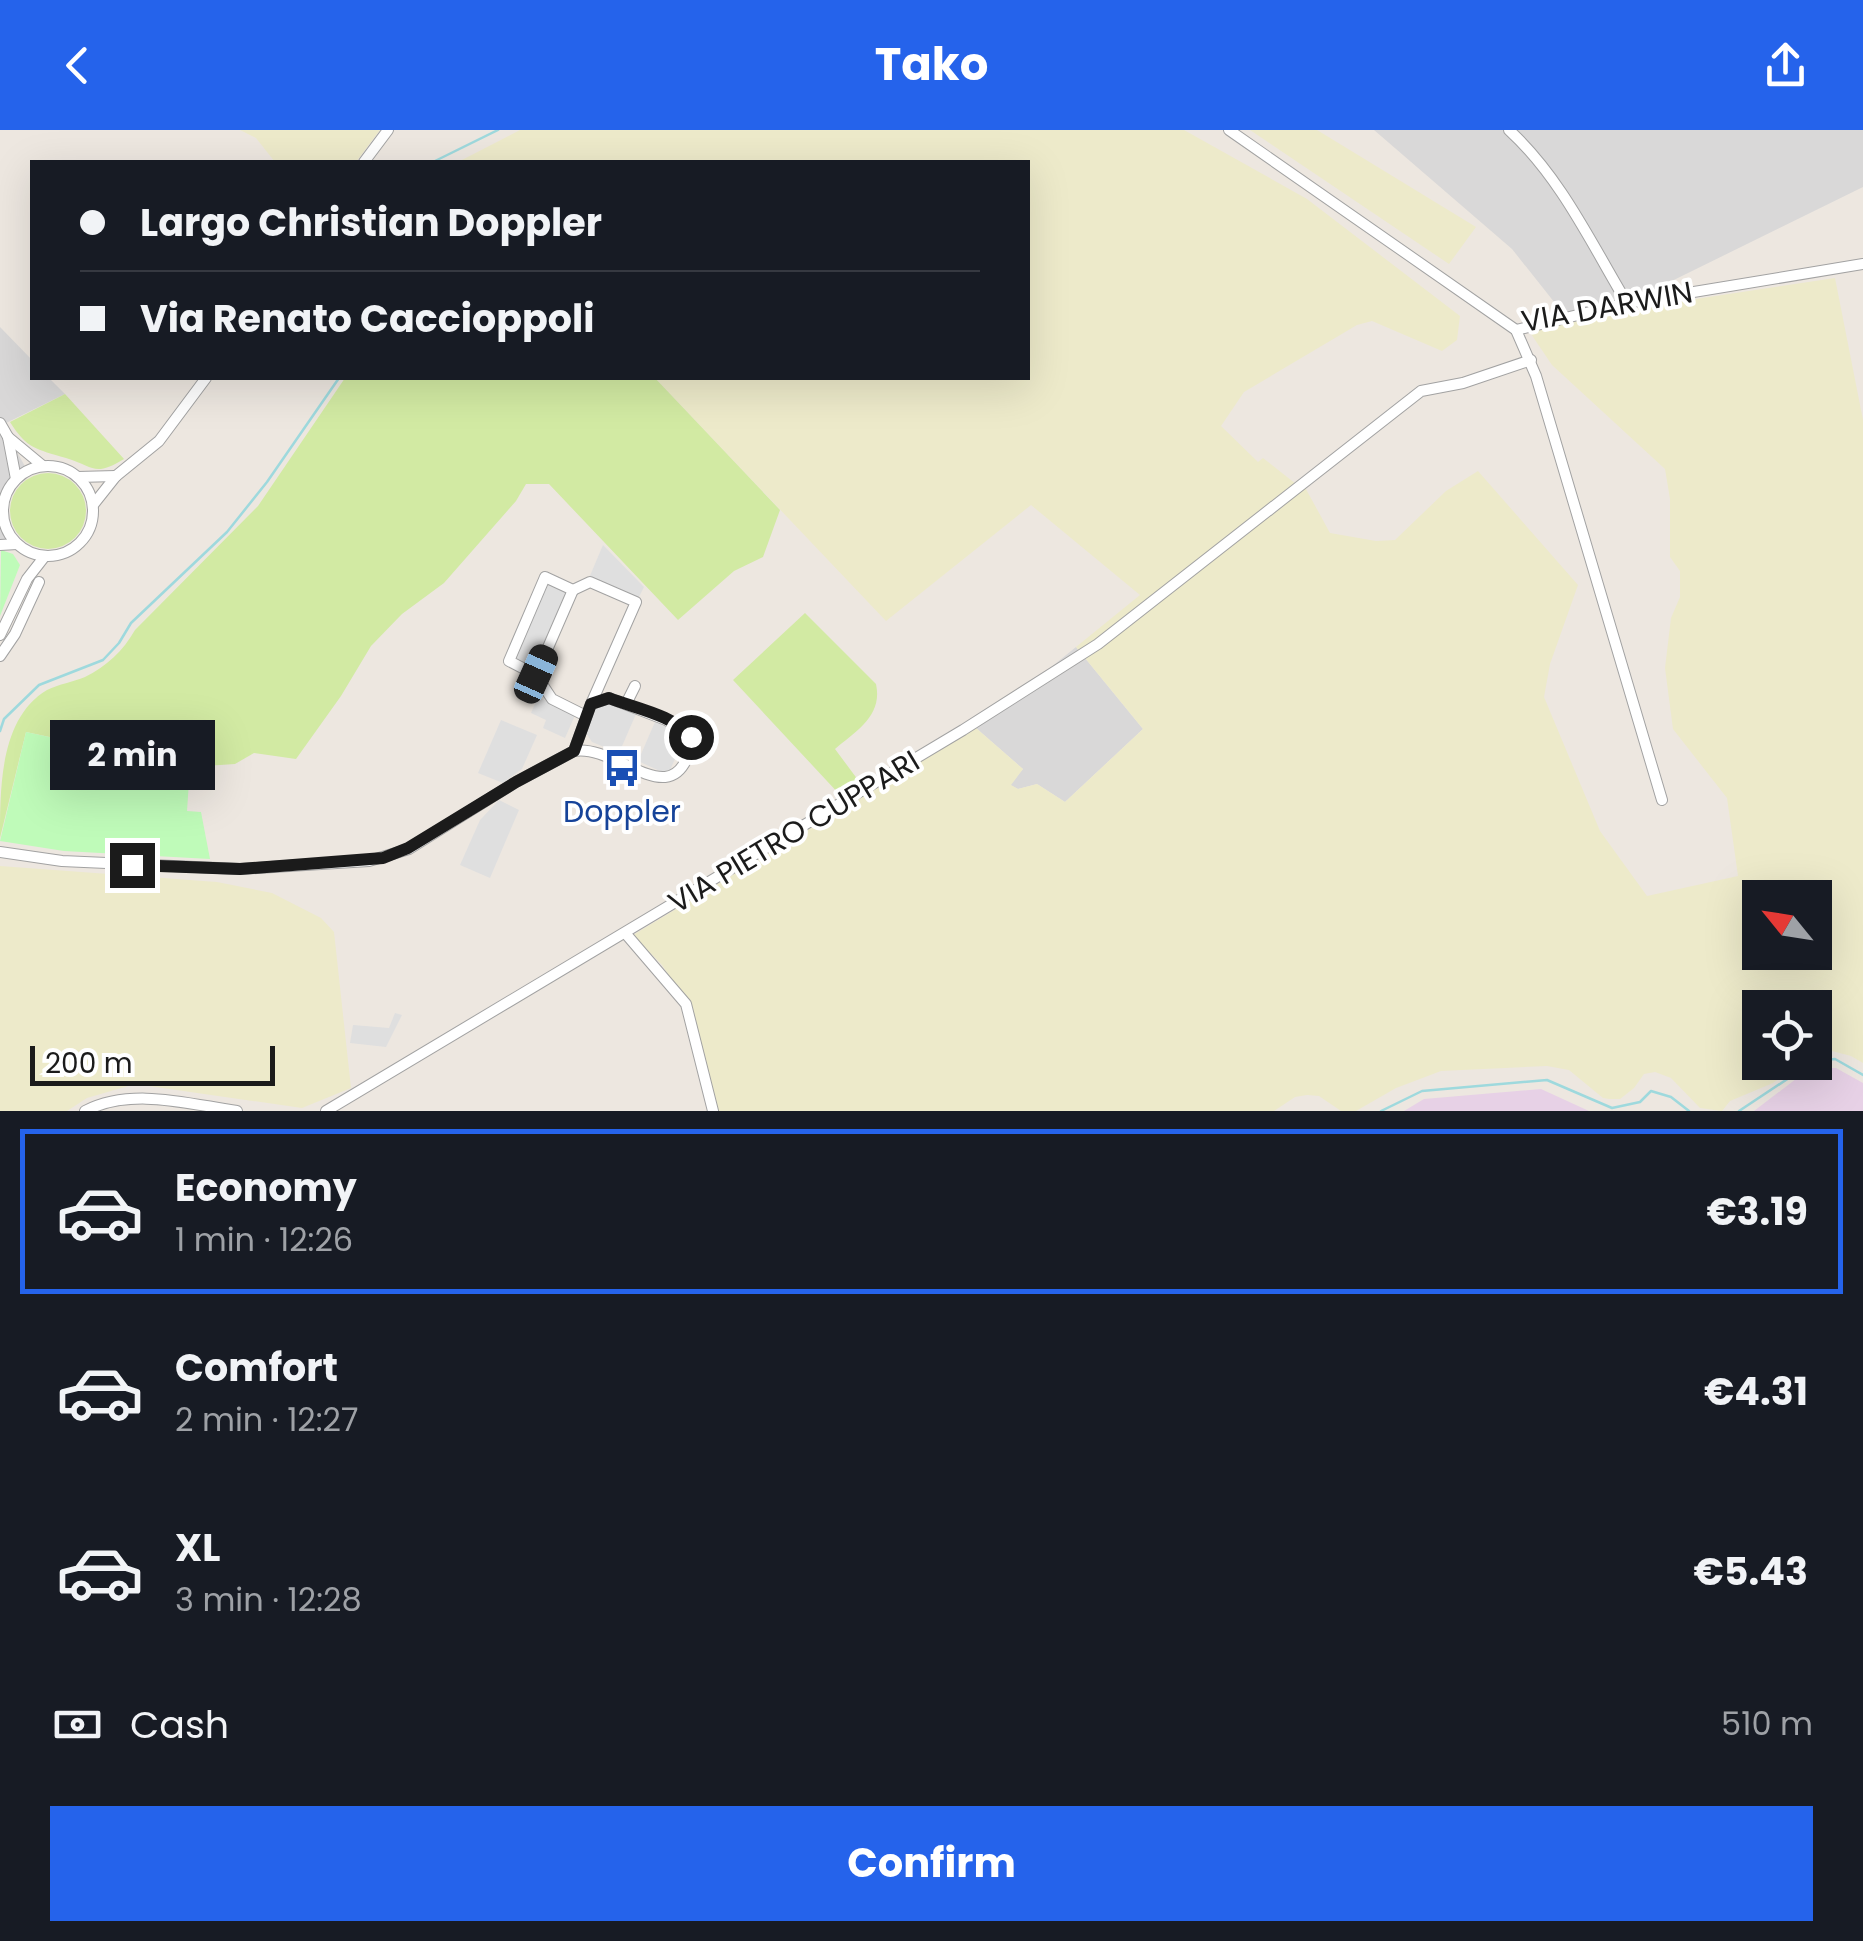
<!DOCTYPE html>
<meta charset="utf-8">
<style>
:root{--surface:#171b24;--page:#242831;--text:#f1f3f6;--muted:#9ea1a6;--line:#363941;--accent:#2563eb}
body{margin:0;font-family:Poppins,sans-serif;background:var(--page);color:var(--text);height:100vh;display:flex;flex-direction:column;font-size:38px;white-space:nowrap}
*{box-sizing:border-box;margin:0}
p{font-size:32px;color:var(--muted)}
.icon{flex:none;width:55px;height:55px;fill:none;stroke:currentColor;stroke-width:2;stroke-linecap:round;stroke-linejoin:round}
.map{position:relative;height:981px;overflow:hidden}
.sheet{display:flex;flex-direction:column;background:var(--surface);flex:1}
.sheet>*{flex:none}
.hud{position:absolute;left:30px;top:30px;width:1000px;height:220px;border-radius:0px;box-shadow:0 10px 40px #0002;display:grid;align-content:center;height:220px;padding:0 50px;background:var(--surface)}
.needle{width:65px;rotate:300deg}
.controls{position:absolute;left:1742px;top:750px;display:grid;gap:20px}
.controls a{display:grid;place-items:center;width:90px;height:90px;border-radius:0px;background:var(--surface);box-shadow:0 10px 40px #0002;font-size:50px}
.scale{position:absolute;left:30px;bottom:25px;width:245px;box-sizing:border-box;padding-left:10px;border:5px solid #1b1b1b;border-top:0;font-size:28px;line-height:35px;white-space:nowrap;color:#1b1b1b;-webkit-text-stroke:8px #fff;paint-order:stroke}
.end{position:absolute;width:45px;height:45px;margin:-22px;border:12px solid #1b1b1b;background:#fff;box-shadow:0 0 0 5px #fff}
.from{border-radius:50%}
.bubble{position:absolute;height:70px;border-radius:0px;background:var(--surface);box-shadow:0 10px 40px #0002;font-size:32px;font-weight:700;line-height:70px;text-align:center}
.car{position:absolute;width:30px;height:60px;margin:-30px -15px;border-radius:12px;box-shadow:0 0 8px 2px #0007;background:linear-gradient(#222 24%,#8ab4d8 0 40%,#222 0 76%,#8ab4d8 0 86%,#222 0)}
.hud b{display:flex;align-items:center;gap:35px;height:95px;font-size:38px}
.hud b+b{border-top:2px solid var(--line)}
.hud i{width:25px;height:25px;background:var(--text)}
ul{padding:18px 0 0;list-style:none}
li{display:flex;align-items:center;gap:30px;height:165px;margin:0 20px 15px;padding:0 30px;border:5px solid transparent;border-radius:0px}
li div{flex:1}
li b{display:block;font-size:38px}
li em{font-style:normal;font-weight:700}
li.on{border-color:var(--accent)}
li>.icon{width:90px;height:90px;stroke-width:1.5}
.pay{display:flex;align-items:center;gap:25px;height:110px;padding:0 50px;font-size:38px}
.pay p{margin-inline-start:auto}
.primary-button{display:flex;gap:20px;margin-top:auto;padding:20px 50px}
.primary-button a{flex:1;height:115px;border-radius:0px;background:var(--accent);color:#fff;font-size:40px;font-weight:700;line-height:115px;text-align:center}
header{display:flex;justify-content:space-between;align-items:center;height:130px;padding:0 50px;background:var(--accent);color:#fff;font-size:45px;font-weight:700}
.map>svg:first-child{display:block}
</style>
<header><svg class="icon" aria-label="back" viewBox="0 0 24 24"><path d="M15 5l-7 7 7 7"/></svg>Tako<svg class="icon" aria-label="share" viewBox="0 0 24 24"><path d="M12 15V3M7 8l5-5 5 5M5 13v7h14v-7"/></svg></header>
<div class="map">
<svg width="1863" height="981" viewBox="0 0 1863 981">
<rect width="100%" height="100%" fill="#ede7e0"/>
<g fill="#d9d8d8">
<path d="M1374 0H1863V57L1627 173 1566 187 1512 119Z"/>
<path d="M0 197 32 230V248H49L65 264 2 295 27 340 16 349 3 374 17 414 0 421Z"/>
<path d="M1076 517 1143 599 1065 672 1037 654 1018 659 1010 655 1023 639 976 598Z"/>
</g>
<g fill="#e7d1e6">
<path d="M1822 938H1836L1863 953V981H1754L1805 942Z"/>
<path d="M1541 959 1589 981H1404L1424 969Z"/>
</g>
<g fill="#edeaca" fill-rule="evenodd">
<path d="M240 0H380L356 32H275L256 8Z"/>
<path d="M520 0H1184L1307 69 1460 186 1457 210 1442 221 1372 191 1357 195 1244 262 1221 296 1258 332 1263 328 1296 354 1301 350 1330 403 1376 411 1395 410 1446 361 1478 341 1578 455 1550 534 1544 567 1600 701 1647 766 1738 746 1727 668 1673 599 1665 538 1671 488 1680 467V441L1670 427V369L1665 339 1552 235 1529 201 1643 177 1835 148 1863 290V933L1851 926 1828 920 1815 923V878H1760V932L1801 933 1773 953 1730 971 1722 981 1700 978 1671 948 1655 942 1644 944 1634 958 1620 969H1609L1603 968 1569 940 1547 936 1441 941 1396 958 1356 981H1341L1319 966 1307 965 1295 967 1274 981H717L711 969 694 883 662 835 633 805 976 598 1023 639 1011 655 1018 659 1037 654 1065 672 1143 599 1076 517 1140 465 1031 375 886 491 655 248H1028V32H458ZM1760 768H1815V822H1760Z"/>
<path d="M1250 0H1317L1476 97 1449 134Z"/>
<path d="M0 736 217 752 272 763 321 788 334 802 351 958 302 978 135 954 87 968 67 981H0Z"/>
</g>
<g fill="#d2eaa3">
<path d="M345 248H655L780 380 763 427 734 441 678 490 549 354H526L516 371 444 453 402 484 371 516 341 566 296 629 254 623 235 634 190 637 26 602 0 708C0 657 0 588 47 560 59 554 73 552 85 547 107 536 123 521 135 500L258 376Z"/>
<path d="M65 264 124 329C94 347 95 337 66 328 36 319 27 319 10 292Z"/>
<circle cx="48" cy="381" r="38"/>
<path d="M805 483 876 554C883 586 856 601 835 619L861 654 840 665 733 550Z"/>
</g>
<g fill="#bffbb9">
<path d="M1 420 13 424 20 435 0 486Z"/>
<path d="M26 602 190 637 187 681 201 682 210 729 64 721 0 711Z"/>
</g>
<g fill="#dfdfdf">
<path d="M603 415 644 457 638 469 589 448Z"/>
<path d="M546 451 569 460 536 538 512 528Z"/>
<path d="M538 567 576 583 565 608 543 598 546 590 531 583Z"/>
<path d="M609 573 636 584 619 623 592 612 586 603 598 574Z"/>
<path d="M501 590 537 605 522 639 503 653 478 643Z"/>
<path d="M655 592 680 603 684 609 670 640 662 642 638 631Z"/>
<path d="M499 670 519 680 490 748 460 735 480 690Z"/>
<path d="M395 883 402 885 386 917 350 913 353 895 389 898Z"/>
</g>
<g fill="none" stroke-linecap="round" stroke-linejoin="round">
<g stroke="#9ed9dd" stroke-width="2.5">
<path d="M433 32 498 0"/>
<path d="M0 601 4 589 39 555 103 530 119 513 131 493 227 402 267 352 339 248"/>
<path d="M1815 931 1835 929 1863 945"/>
<path d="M1381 981 1422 961 1547 950 1612 978 1640 972 1651 961 1671 967 1689 981"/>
<path d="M1739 981 1813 932"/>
</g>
<g stroke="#a2a2a2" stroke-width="12">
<g id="minor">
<path d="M1229 0 1516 200 1536 246 1662 670"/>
<path d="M1509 0C1561 48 1591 113 1627 173"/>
<path d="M364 32 388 0"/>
<path d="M1516 200 1627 173 1863 134"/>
<path d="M0 293 8 307 16 349"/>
<path d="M8 307 43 336"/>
<circle cx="48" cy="381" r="45"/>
<path d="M78 347 116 346"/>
<path d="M93 375 116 346 159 311 206 248"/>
<path d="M0 415 17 414"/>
<path d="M0 505 27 449 45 426"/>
<path d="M0 526 15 504 39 452"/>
<path d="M536 545 573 460"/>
<path d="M626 574 635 556"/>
<path d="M574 621 591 574 636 472 590 452 573 460 545 447 509 531 536 545 552 569 586 586"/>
<path d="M0 722 62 731 240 739 369 731 409 719 516 652 574 621C618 613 674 689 692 613L686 601 666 590 609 568 591 574"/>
<path d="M626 804 686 874 713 981"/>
<path d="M85 981C132 957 188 974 237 981"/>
<path d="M326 981 963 600 1098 514 1421 261 1463 253 1531 230"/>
</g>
</g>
<use href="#minor" stroke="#fff" stroke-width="10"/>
</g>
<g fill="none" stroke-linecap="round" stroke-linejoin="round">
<path stroke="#1b1b1b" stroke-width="12" d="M132 735 240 739 383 728 408 718 516 652 574 621 591 574 609 568C634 578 674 585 691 607"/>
</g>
<defs>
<g id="bus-bare" transform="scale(3)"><path d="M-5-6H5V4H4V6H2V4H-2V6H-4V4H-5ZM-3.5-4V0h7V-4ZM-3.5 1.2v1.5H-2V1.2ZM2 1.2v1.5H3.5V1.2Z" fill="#1a4fb4" stroke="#fff" stroke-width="2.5" paint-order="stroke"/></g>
</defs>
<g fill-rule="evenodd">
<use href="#bus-bare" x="622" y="638"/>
</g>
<g text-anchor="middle" stroke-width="8" stroke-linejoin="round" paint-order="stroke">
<g font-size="30" fill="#1b1b1b" stroke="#fff">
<text transform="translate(1607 177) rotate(-10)" y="10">VIA DARWIN</text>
<text transform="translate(794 702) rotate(-31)" y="10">VIA PIETRO CUPPARI</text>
</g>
<g font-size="30" fill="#164399" stroke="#fff">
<text x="622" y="692">Doppler</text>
</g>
</g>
</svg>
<div class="controls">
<a><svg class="needle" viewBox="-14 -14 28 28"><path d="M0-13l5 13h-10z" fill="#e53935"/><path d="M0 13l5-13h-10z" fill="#9ea1a6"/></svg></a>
<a><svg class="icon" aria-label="locate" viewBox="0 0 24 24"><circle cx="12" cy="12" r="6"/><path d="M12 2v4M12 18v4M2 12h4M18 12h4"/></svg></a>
</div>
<div class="scale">200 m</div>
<i class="end from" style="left:691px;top:607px"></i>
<i class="end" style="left:132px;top:735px"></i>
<div class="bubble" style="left:50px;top:590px;width:165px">2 min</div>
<i class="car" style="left:536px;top:544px;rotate:24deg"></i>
<div class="hud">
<b><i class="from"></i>Largo Christian Doppler</b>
<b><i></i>Via Renato Caccioppoli</b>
</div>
</div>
<section class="sheet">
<ul>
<li class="on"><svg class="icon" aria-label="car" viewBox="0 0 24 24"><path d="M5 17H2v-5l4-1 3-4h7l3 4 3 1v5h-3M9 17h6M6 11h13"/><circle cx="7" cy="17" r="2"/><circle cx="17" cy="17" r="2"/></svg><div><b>Economy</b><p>1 min · 12:26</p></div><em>€3.19</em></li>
<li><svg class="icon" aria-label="car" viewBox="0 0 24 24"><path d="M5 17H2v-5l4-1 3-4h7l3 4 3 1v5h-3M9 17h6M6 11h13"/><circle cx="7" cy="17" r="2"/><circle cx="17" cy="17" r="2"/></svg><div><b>Comfort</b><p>2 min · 12:27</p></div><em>€4.31</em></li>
<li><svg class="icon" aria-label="car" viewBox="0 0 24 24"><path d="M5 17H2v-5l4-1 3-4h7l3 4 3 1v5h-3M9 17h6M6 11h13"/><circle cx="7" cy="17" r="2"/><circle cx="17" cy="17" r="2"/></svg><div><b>XL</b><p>3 min · 12:28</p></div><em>€5.43</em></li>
</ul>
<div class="pay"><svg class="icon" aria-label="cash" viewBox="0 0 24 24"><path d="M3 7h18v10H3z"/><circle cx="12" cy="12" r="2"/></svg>Cash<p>510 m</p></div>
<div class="primary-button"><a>Confirm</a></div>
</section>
